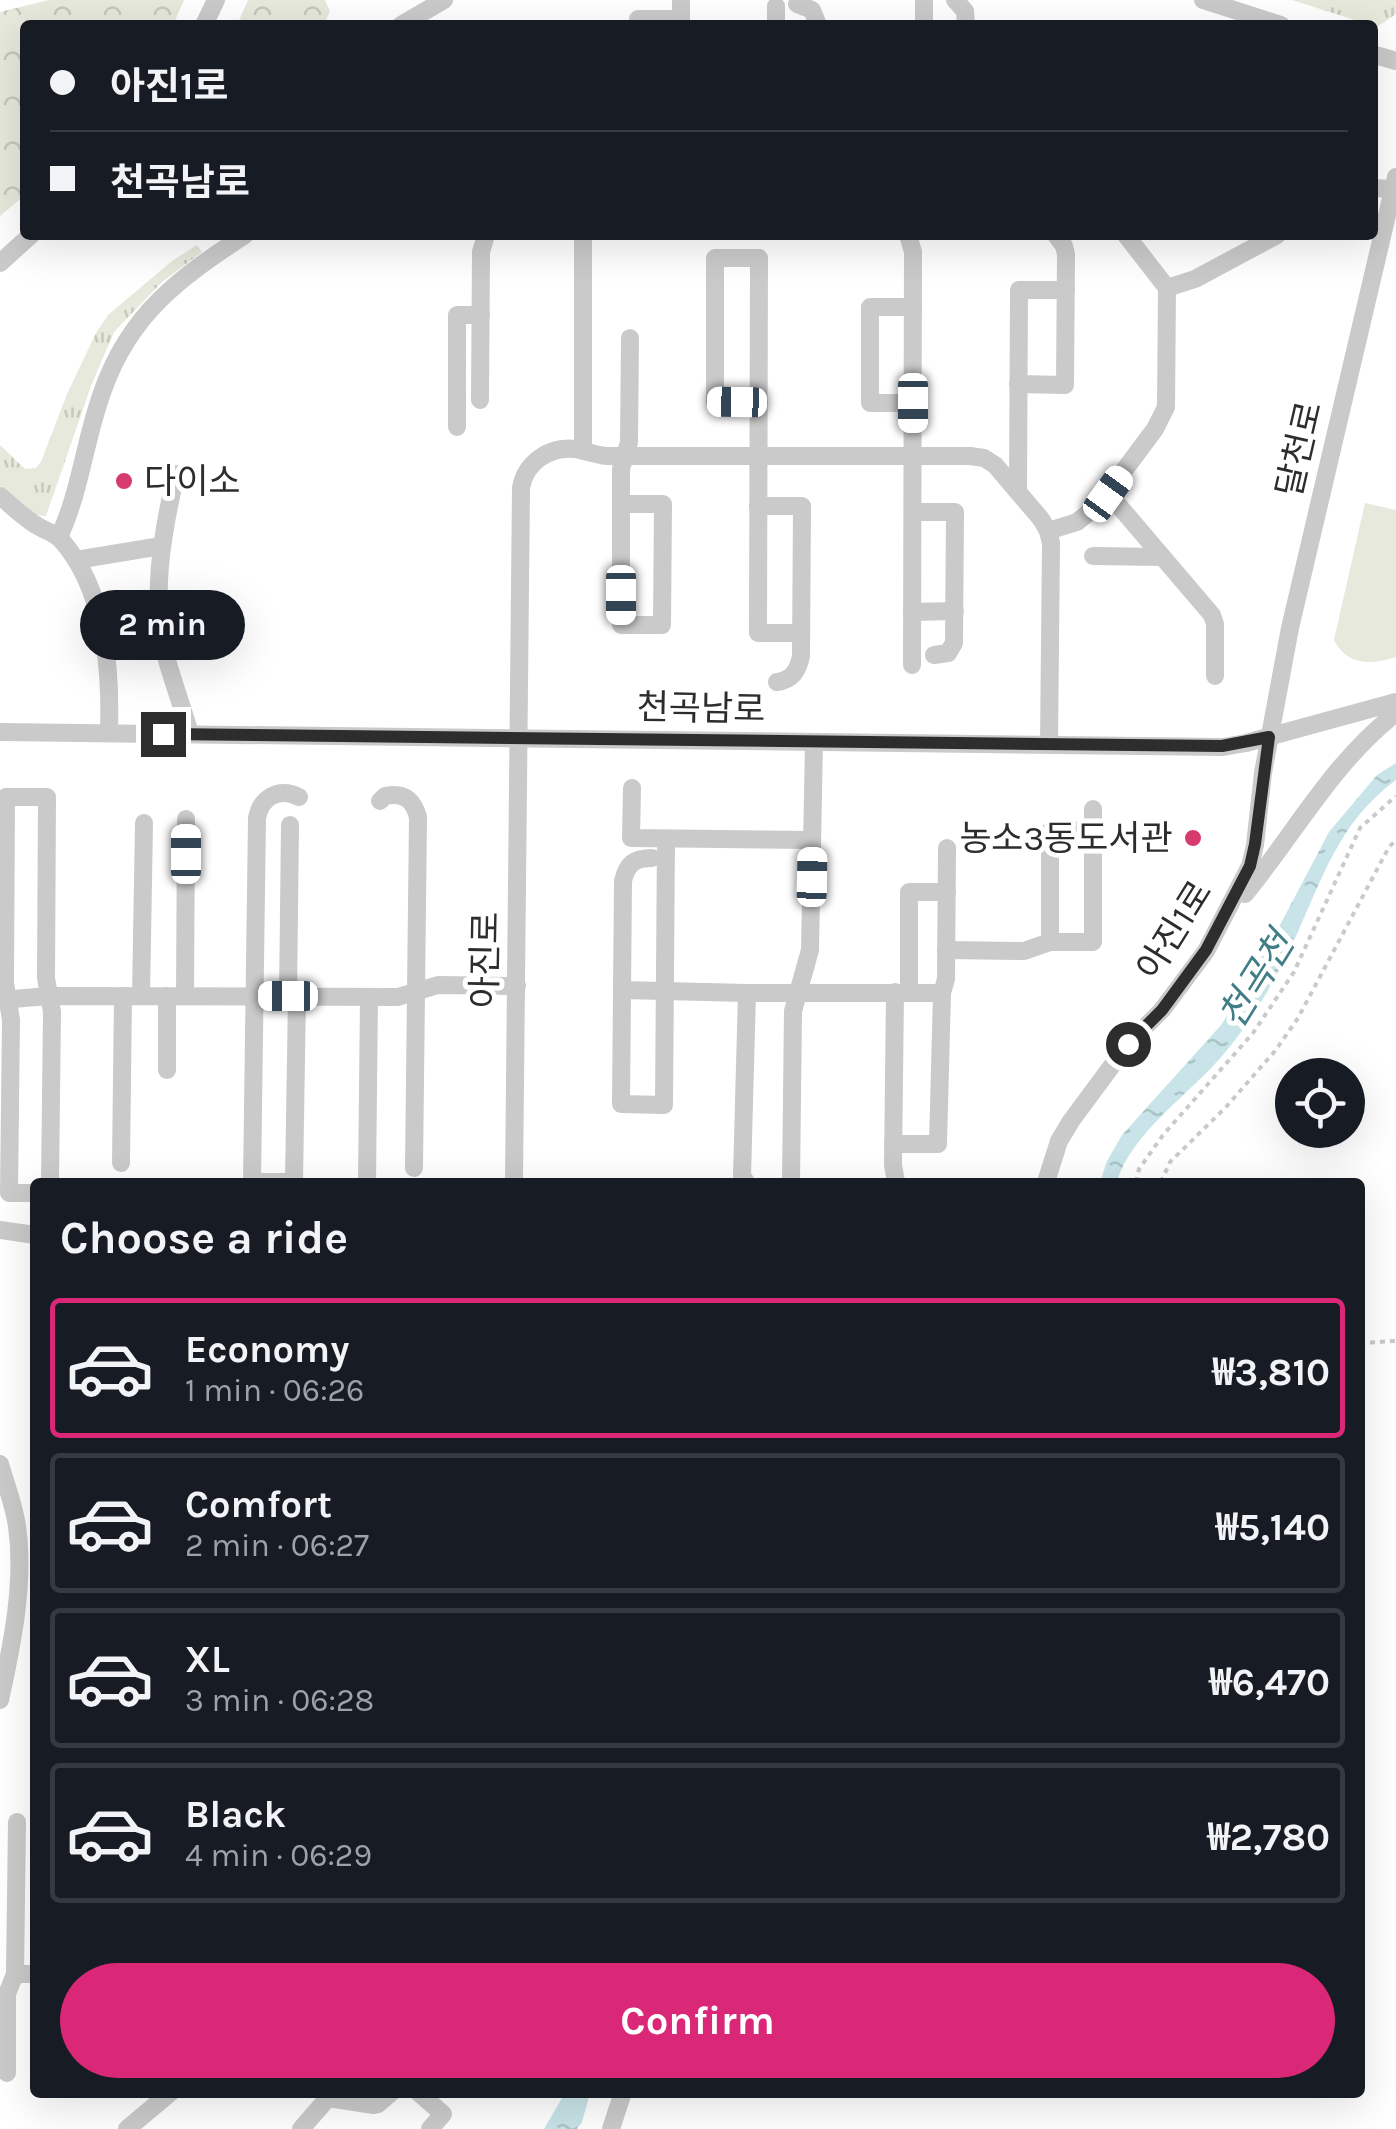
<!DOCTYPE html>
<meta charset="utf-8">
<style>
:root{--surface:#171b24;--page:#20242c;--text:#f1f3f6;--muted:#9ea1a6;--line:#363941;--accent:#db2777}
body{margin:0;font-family:Karla,"Noto Sans KR",sans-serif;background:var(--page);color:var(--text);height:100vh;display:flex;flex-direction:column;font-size:38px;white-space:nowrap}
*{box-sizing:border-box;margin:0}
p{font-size:32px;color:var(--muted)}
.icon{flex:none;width:55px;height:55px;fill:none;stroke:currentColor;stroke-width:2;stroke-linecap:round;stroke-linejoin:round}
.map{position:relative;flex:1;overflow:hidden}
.details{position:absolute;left:30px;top:1178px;width:1335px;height:920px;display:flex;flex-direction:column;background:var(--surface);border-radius:10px;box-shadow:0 10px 40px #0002}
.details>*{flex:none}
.hud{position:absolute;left:20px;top:20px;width:1358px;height:220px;border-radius:10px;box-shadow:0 10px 40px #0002;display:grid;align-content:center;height:220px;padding:0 30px;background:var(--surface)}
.fabs{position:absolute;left:1275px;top:1058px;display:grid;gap:20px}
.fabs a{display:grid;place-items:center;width:90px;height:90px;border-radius:50%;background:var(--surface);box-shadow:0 10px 40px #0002;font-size:50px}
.end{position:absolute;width:45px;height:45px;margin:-22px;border:12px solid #2d2d2d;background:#fff;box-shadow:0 0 0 5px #fff}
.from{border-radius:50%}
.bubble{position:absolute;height:70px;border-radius:35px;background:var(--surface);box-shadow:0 10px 40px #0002;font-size:32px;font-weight:700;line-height:70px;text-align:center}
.car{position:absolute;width:30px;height:60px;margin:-30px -15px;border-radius:12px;box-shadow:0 0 8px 2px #0007;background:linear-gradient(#fff 24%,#345 0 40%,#fff 0 76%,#345 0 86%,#fff 0)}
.hud b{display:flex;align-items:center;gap:35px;height:95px;font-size:38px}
.hud b+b{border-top:2px solid var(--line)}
.hud i{width:25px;height:25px;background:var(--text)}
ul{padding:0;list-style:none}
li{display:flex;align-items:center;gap:30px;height:140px;margin:0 20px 15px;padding:0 10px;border:5px solid var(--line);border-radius:10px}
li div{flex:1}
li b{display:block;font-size:38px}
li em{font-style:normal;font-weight:700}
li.selected{border-color:var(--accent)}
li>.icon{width:90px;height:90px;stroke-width:1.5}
h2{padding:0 30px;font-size:45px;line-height:120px}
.cta{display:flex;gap:20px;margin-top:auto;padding:20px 30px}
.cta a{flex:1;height:115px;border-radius:60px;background:var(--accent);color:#fff;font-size:40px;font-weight:700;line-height:115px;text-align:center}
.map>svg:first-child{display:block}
</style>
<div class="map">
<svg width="1396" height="2129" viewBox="0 0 1396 2129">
<defs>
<pattern id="grass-tufts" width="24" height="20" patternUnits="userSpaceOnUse" patternTransform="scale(2.5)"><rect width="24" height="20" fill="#e6e9db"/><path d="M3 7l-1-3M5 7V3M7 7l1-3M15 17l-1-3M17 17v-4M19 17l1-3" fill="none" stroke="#c6c8bc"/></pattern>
<pattern id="forest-crowns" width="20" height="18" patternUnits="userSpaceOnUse" patternTransform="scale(2.5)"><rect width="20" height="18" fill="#e6e9db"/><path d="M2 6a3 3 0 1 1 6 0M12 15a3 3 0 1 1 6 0" fill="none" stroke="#c6c8bc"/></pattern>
<pattern id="water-ripples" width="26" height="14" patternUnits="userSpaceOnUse" patternTransform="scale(2.5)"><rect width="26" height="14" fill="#c8e4e8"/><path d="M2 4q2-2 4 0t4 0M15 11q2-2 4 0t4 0" fill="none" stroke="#acc4c7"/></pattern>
</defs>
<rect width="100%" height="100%" fill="#fff"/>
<g fill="url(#grass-tufts)">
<path d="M1292 0H1396V14L1377 27Z"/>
<path d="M197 245 202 252 162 282 114 332 91 386 46 516 35 515 0 486V445L25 469 36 468 41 462 67 394 96 333 108 315 172 261Z"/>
</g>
<g fill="url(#forest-crowns)">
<path d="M49 0H184L173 25H25V195L0 216V12Z"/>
<path d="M248 0H325L330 11 324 25H237Z"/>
</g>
<path fill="#e6e9db" d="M1365 503 1396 510V657C1372 665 1347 666 1334 640Z"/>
<g fill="url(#water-ripples)">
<path d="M1396 763V780C1337 823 1321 883 1292 945 1274 983 1250 1023 1223 1055 1190 1094 1130 1134 1117 1182H1100L1107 1161 1122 1135 1222 1024 1280 925 1329 832 1377 775Z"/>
<path d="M565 2093H590L582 2122 577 2129H544Z"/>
</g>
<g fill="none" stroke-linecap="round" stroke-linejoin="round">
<g stroke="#cacaca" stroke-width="4" stroke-dasharray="5 5" stroke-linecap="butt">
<path d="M1136 1182 1139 1169 1163 1135 1253 1033 1294 972 1360 828 1396 796"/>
<path d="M1161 1182 1170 1162 1226 1107 1275 1051 1298 1018 1389 847 1396 840"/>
<path d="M1360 1343 1396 1341"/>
</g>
<g stroke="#cacaca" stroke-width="18">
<path d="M955 0 965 11 966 25"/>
<path d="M1203 0 1281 25"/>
<path d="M797 4 812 10 818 25"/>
<path d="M776 6V25"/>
<path d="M204 25 216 0"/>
<path d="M401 25 444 0"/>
<path d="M638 25V19H681"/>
<path d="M681 25V0"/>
<path d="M924 25V0"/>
<path d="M1372 54 1396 61"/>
<path d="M1372 188 1393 189"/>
<path d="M583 235V451"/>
<path d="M908 235 913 252 912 665"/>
<path d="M0 263 31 235"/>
<path d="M1167 288 1195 279 1277 235"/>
<path d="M1018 384 1065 385 1066 254 1064 246 1056 235"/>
<path d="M480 400 481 252 486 235"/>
<path d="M759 403 715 402V258H759L758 633H801"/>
<path d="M913 403H870V307H913"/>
<path d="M457 427V315H481"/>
<path d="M176 474C162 534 150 600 167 660 174 685 183 709 190 734"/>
<path d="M1018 492 1019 290H1066"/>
<path d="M1108 493 1212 615 1215 624V676"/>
<path d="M0 496C12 506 23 517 36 525 45 531 56 533 62 541 106 591 111 671 109 733"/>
<path d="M621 504H663L662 625H621V469L629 442 630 338"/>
<path d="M758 506H802L801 656C798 671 792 680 777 682"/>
<path d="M913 512H955L954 643 948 653 934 655"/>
<path d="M1048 531 1077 522 1099 504 1155 429 1166 407 1167 288 1126 235"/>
<path d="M59 537C81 490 85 438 103 390 130 314 179 278 245 235"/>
<path d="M1093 556 1162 557"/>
<path d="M76 560 161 546"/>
<path d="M912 612 955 611"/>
<path d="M0 732 1223 747 1246 743 1396 702"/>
<path d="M632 788 631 838 812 840"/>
<path d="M380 801 385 796C403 792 413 799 418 817L414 1168"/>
<path d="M652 858C634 858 627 864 623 881L621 1104 664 1105 666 839"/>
<path d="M1245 894C1295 833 1333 762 1396 713"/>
<path d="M1050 942V831L1093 830"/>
<path d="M946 950 1024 951 1050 942H1093V809"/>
<path d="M622 990 747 993H942"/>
<path d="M895 992 893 1165 896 1182"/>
<path d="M909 992V892H947"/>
<path d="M141 996 144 823"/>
<path d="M167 996V1070"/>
<path d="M185 996 186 819"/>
<path d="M288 996 290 825"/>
<path d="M0 1000 49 996 398 997 438 985 517 986"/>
<path d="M893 1144H938L942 993 946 979 947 848"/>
<path d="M121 1163 123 996"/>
<path d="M291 1182H252L257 818C261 797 279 787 299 797"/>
<path d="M294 1182 297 996"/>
<path d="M367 1182 369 997"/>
<path d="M514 1182 521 488C525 463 549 446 575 449 586 451 596 455 607 456H970L984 458 995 465 1041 519 1048 531 1051 543 1049 744"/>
<path d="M746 1182 742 1176 747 993"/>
<path d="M791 1182 793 1011 810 950 814 742"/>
<path d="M1046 1182 1059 1141 1071 1121 1128 1044 1162 1010 1206 951 1250 866 1255 845 1263 773 1290 628 1396 177"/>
<path d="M35 1193H9L11 1020 5 983 6 797H47L46 978 52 1012 50 1182"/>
<path d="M0 1230 35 1235"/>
<path d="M0 1464C6 1485 14 1505 17 1526 25 1583 12 1645 0 1700"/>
<path d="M15 1974H35"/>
<path d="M7 2073V1994L15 1974 17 1822"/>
<path d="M418 2092 443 2114 430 2129"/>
<path d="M127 2129 171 2092"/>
<path d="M301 2129 328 2098 374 2105 378 2104 392 2092"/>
<path d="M611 2129 623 2092"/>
</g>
</g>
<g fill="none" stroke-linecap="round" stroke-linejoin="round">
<path stroke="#2d2d2d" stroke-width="12" d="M163 734 1222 746 1269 737 1255 844 1250 866 1206 950 1162 1010 1128 1044"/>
</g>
<g fill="#d73b6e" stroke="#fff" stroke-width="4">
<circle cx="124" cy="481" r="10"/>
<circle cx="1193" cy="838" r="10"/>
</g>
<g text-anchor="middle" stroke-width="10" stroke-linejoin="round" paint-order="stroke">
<g font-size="35" fill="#2d2d2d" stroke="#fff">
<text transform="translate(1299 449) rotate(-77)" y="12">달천로</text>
<text transform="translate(701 708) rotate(1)" y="12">천곡남로</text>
<text transform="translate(1174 930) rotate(-58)" y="12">아진1로</text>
<text transform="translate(485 960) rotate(-89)" y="12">아진로</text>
</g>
<g font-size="35" fill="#2d2d2d" stroke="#fff" text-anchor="start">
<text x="144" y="493">다이소</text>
<text x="1173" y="850" text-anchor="end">농소3동도서관</text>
</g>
<g font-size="38" font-style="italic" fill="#417e88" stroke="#fff">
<text transform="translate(1256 980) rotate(-58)" y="13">천곡천</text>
</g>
</g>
</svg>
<div class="fabs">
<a><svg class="icon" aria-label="locate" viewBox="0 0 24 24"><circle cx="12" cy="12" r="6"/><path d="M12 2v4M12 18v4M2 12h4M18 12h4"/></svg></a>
</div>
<i class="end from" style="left:1128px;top:1044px"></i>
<i class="end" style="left:163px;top:734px"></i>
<div class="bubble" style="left:80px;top:590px;width:165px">2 min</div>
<i class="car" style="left:737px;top:402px;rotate:271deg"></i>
<i class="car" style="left:913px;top:403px;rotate:180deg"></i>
<i class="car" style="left:1108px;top:494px;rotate:36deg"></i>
<i class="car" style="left:621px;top:595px;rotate:180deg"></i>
<i class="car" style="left:186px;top:854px;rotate:0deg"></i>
<i class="car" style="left:812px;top:877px;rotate:1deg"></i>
<i class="car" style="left:288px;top:996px;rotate:270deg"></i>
<div class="hud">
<b><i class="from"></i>아진1로</b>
<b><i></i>천곡남로</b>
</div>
<section class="details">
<h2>Choose a ride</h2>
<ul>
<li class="selected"><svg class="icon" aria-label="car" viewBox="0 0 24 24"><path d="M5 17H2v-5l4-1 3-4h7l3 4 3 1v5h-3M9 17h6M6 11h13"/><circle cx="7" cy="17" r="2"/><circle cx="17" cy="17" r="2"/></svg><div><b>Economy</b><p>1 min · 06:26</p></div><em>₩3,810</em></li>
<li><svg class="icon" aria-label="car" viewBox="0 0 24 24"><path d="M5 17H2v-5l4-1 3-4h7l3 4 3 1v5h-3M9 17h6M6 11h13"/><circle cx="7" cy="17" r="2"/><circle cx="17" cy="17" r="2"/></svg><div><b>Comfort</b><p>2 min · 06:27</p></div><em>₩5,140</em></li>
<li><svg class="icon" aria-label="car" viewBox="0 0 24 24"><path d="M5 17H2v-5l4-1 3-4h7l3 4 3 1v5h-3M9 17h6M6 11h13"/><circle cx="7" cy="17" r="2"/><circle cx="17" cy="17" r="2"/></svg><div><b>XL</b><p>3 min · 06:28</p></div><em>₩6,470</em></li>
<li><svg class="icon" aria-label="car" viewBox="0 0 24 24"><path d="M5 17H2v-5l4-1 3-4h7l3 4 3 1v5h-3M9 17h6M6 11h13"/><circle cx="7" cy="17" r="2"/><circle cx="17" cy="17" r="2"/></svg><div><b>Black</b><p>4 min · 06:29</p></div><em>₩2,780</em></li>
</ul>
<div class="cta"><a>Confirm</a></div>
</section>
</div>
